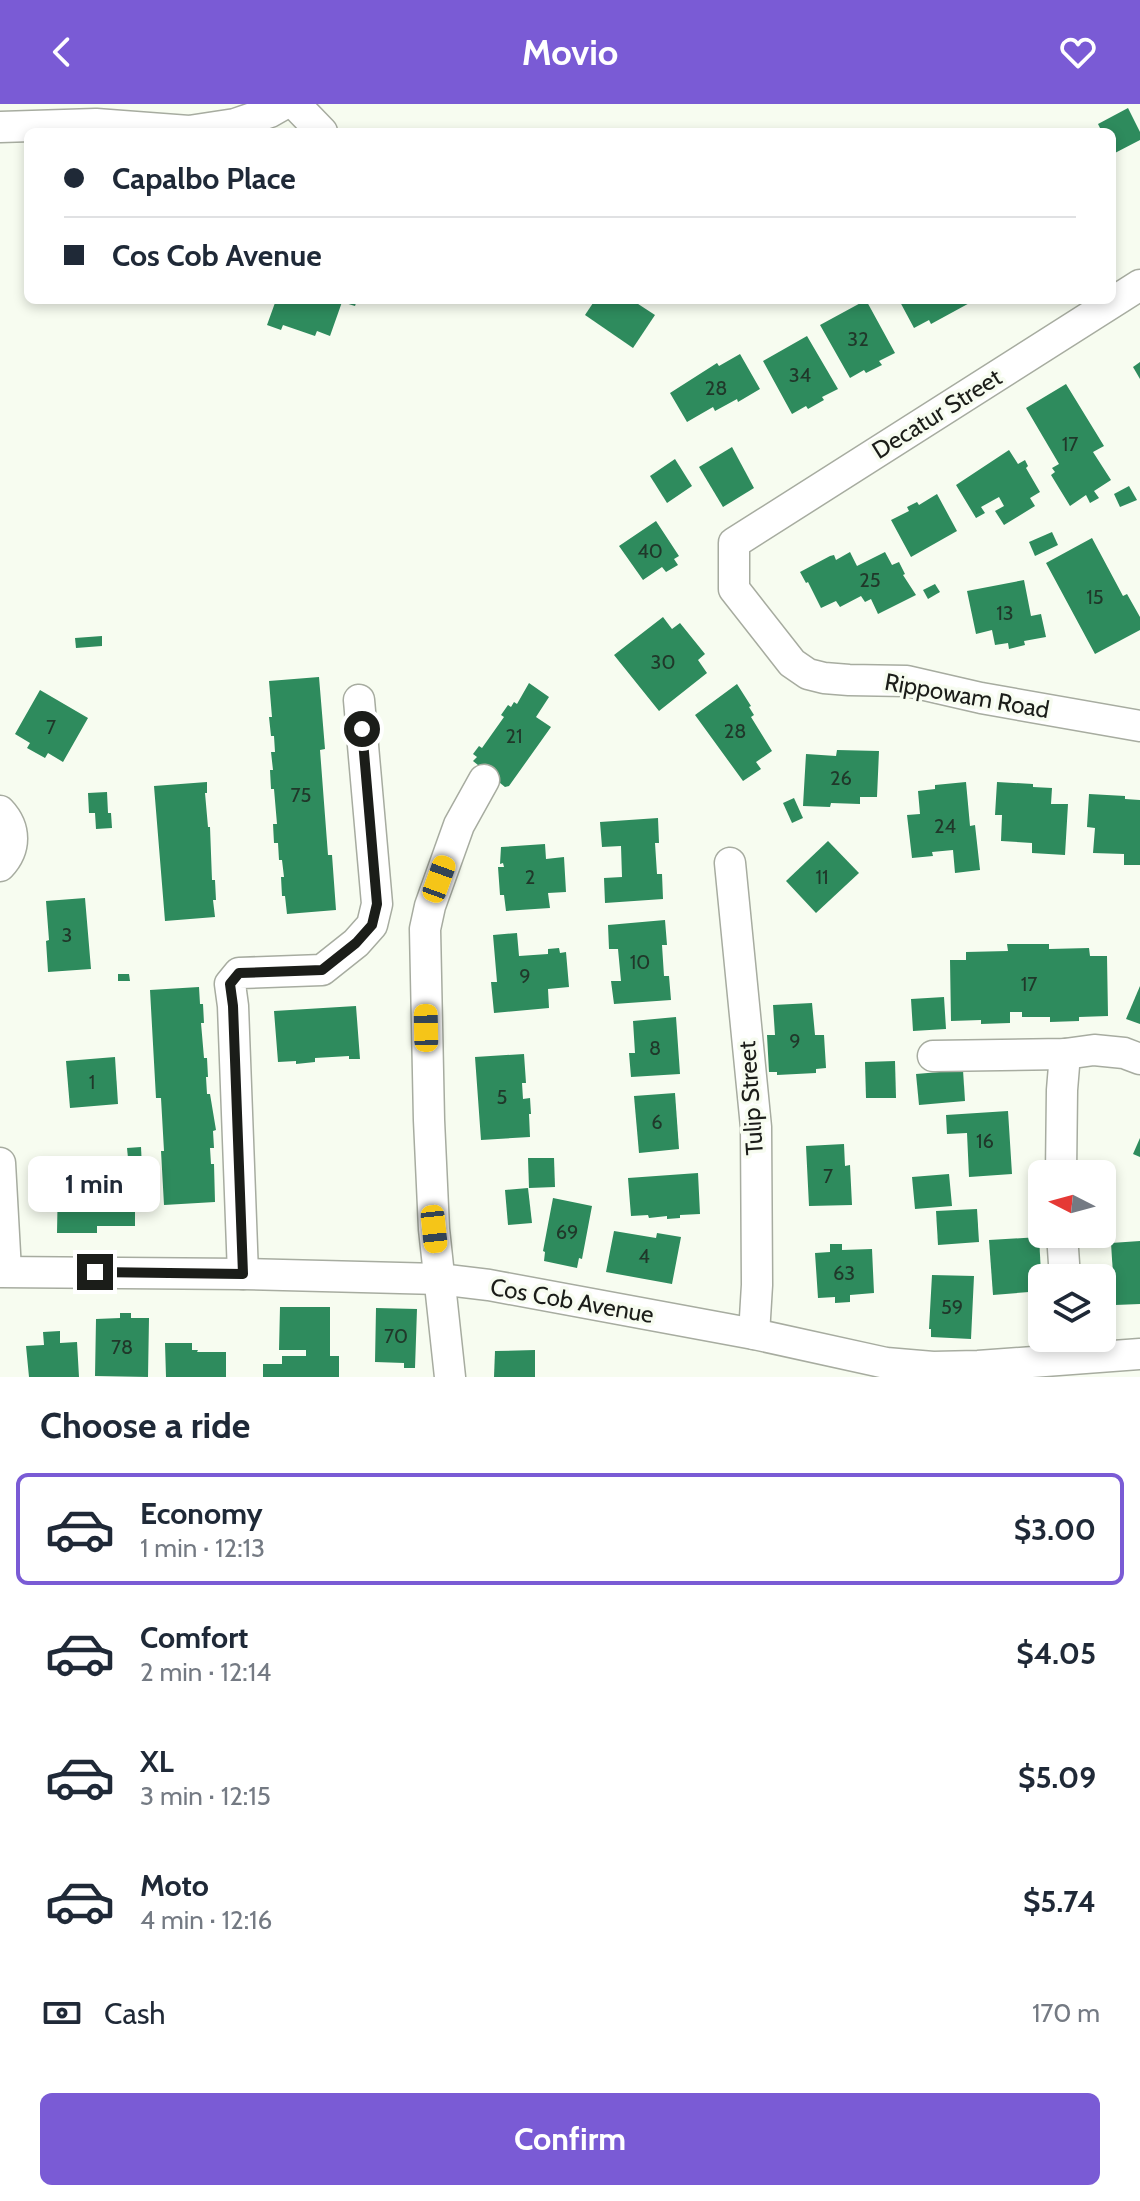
<!DOCTYPE html>
<meta charset="utf-8">
<style>
:root{--surface:#fff;--page:#f6f6f7;--text:#1f2937;--muted:#747a83;--line:#e0e1e3;--accent:#7a5bd5}
body{margin:0;font-family:Cabin,sans-serif;background:var(--page);color:var(--text);height:100vh;display:flex;flex-direction:column;font-size:30px;white-space:nowrap}
*{box-sizing:border-box;margin:0}
p{font-size:26px;color:var(--muted)}
.icon{flex:none;width:44px;height:44px;fill:none;stroke:currentColor;stroke-width:2;stroke-linecap:round;stroke-linejoin:round}
.map{position:relative;height:1273px;overflow:hidden}
.sheet{display:flex;flex-direction:column;background:var(--surface);flex:1}
.sheet>*{flex:none}
.banner{position:absolute;left:24px;top:24px;width:1092px;height:176px;border-radius:12px;box-shadow:0 4px 12px #0003;display:grid;align-content:center;height:176px;padding:0 40px;background:var(--surface)}
.needle{width:52px;rotate:276deg}
.fabs{position:absolute;left:1028px;top:1056px;display:grid;gap:16px}
.fabs a{display:grid;place-items:center;width:88px;height:88px;border-radius:12px;background:var(--surface);box-shadow:0 4px 12px #0003;font-size:40px}
.end{position:absolute;width:36px;height:36px;margin:-18px;border:10px solid #1b1d19;background:#fff;box-shadow:0 0 0 4px #fff}
.from{border-radius:50%}
.bubble{position:absolute;height:56px;border-radius:12px;background:var(--surface);box-shadow:0 4px 12px #0003;font-size:26px;font-weight:700;line-height:56px;text-align:center}
.car{position:absolute;width:24px;height:48px;margin:-24px -12px;border-radius:10px;box-shadow:0 0 6px 2px #0007;background:linear-gradient(#f5c518 24%,#345 0 40%,#f5c518 0 76%,#345 0 86%,#f5c518 0)}
.banner b{display:flex;align-items:center;gap:28px;height:76px;font-size:30px}
.banner b+b{border-top:2px solid var(--line)}
.banner i{width:20px;height:20px;background:var(--text)}
ul{padding:0;list-style:none}
li{display:flex;align-items:center;gap:24px;height:112px;margin:0 16px 12px;padding:0 24px;border:4px solid transparent;border-radius:12px}
li div{flex:1}
li b{display:block;font-size:30px}
li em{font-style:normal;font-weight:700}
li.selected{border-color:var(--accent)}
li>.icon{width:72px;height:72px;stroke-width:1.5}
h2{padding:0 40px;font-size:36px;line-height:96px}
.pay{display:flex;align-items:center;gap:20px;height:88px;padding:0 40px;font-size:30px}
.pay p{margin-inline-start:auto}
.button{display:flex;gap:16px;margin-top:auto;padding:16px 40px}
.button a{flex:1;height:92px;border-radius:12px;background:var(--accent);color:#fff;font-size:32px;font-weight:700;line-height:92px;text-align:center}
header{display:flex;justify-content:space-between;align-items:center;height:104px;padding:0 40px;background:var(--accent);color:#fff;font-size:36px;font-weight:700}
.map>svg:first-child{display:block}
</style>
<header><svg class="icon" aria-label="back" viewBox="0 0 24 24"><path d="M15 5l-7 7 7 7"/></svg>Movio<svg class="icon" aria-label="heart" viewBox="0 0 24 24"><path d="M12 20l-8-8c-3-5 5-10 8-4 3-6 11-1 8 4z"/></svg></header>
<div class="map">
<svg width="1140" height="1273" viewBox="0 0 1140 1273">
<rect width="100%" height="100%" fill="#f7fcf0"/>
<g fill="#2e8b5d">
<path d="M1128 4 1140 28V36L1113 50 1112 28H1102L1098 20Z"/>
<path d="M276 196H357L355 202 342 198 330 232 317 227 315 232 283 221 281 226 267 221Z"/>
<path d="M595 196H632L655 211 633 244 585 211Z"/>
<path d="M866 196 895 249 879 257 882 261 866 269 864 266 850 274 820 221Z"/>
<path d="M899 196H975L931 220 929 216 914 224Z"/>
<path d="M807 232 838 285 822 293 824 296 808 305 806 302 792 310 763 257Z"/>
<path d="M740 250 760 285 738 298 737 295 715 307 713 303 687 318 670 289 717 259 719 262Z"/>
<path d="M1140 258V275L1133 263Z"/>
<path d="M1066 280 1104 342 1093 348 1111 376 1094 387 1099 394 1090 399 1086 391 1070 402 1051 371 1055 368 1052 364 1059 360 1026 304Z"/>
<path d="M732 343 754 384 723 403 699 363Z"/>
<path d="M1009 346 1018 360 1025 356 1028 362 1026 364 1040 388 1030 394 1035 402 1004 421 995 407 1004 402 999 393 981 403 985 409 976 414 956 381Z"/>
<path d="M675 355 692 382 667 399 650 372Z"/>
<path d="M1129 382 1137 396 1120 403 1114 390Z"/>
<path d="M937 390 957 427 911 453 891 416 909 407 907 403 917 398 919 401Z"/>
<path d="M656 417 679 452 674 455 678 461 666 468 662 463 643 476 619 442Z"/>
<path d="M1052 428 1058 441 1035 452 1029 438Z"/>
<path d="M1092 434 1123 492 1127 490 1140 513V526L1095 550 1046 459Z"/>
<path d="M850 448 857 462 885 448 892 461 899 458 905 470 903 471 916 491 878 510 871 495 865 498 861 492 840 503 836 497 821 504 808 478 806 479 800 468 830 452 834 451 836 456Z"/>
<path d="M1024 476 1031 512 1041 510 1046 533 1024 537 1025 541 1009 545 1008 539 995 541 992 526 976 530 967 487Z"/>
<path d="M935 480 940 488 928 495 923 486Z"/>
<path d="M663 513 672 525 680 519 705 550 698 556 707 569 659 607 614 551Z"/>
<path d="M102 532V542L76 544 75 534Z"/>
<path d="M319 573 325 645 320 646 328 751H332L336 806 287 810 285 792H282L281 773H284L282 756H279L278 739H274L273 720H277L274 685H271L270 666H273L271 648H275L274 632H271L269 613H272L269 577Z"/>
<path d="M529 579 549 593 536 613 551 623 509 682 505 683 473 657 477 653 473 650 479 642 482 644 504 613 501 611 508 601 511 603 514 598 517 600Z"/>
<path d="M737 580 751 602 749 603 754 611 751 613 772 647 756 658 761 665 743 677 695 611Z"/>
<path d="M40 586 88 614 63 658 48 649 45 654 27 644 30 639 15 630Z"/>
<path d="M837 646 879 647 877 693H860V700L831 699 830 703 803 702 806 650 836 652Z"/>
<path d="M207 678V689H205L208 723H210L212 776H215L216 796H213L215 813 165 817 154 682Z"/>
<path d="M966 678 970 722 975 721 980 766 955 769 953 746 932 748 933 752 912 754 907 711 920 710 918 687 935 685V681Z"/>
<path d="M997 678 1033 680V683L1052 684 1051 700H1068L1065 751 1032 749V739L1001 737 1002 711H995Z"/>
<path d="M107 688 108 709H111L112 724 96 725 95 709H89L88 689Z"/>
<path d="M1089 690 1125 692V695L1140 696V761H1124V750L1093 749 1095 724 1087 723Z"/>
<path d="M794 694 803 714 792 719 783 699Z"/>
<path d="M658 714 659 739H655L657 770H662L663 795 605 799 604 774 622 773 621 742 602 743 600 718Z"/>
<path d="M828 737 859 769 816 809 786 777Z"/>
<path d="M545 740 546 755 564 753 566 788 548 789 550 804 506 807 504 791H500L498 763H504L503 759 500 760 501 743Z"/>
<path d="M85 794 91 865 48 868 46 837 49 836 46 797Z"/>
<path d="M665 816 667 841H662L664 872H669L671 896 614 900 611 877H621L618 845H609L608 821Z"/>
<path d="M517 829 519 852 548 850V845L559 844 560 849 566 848 569 883 548 885 549 904 494 909 491 878H497L493 831Z"/>
<path d="M1007 840H1049V845L1089 844 1090 852H1107L1108 912 1079 913V917L1050 918V913H1022V908H1010V919L981 920V916L951 917 950 856H966V848L1008 847Z"/>
<path d="M118 870H129L130 877H118Z"/>
<path d="M1140 882V920L1126 915Z"/>
<path d="M199 883 200 900H203L204 919H201L204 954H207L208 973H206L207 990H210L216 1026 213 1027 214 1044H210L211 1060H214L215 1098 164 1101 161 1047H164L161 994H156L150 886Z"/>
<path d="M944 893 946 925 913 927 911 895Z"/>
<path d="M812 899 815 931H824L826 964 816 965V969L777 971V968H769L767 931H775L773 901Z"/>
<path d="M356 902 360 955H349V952L315 954V958L296 960V957L278 958 274 907Z"/>
<path d="M676 913 680 970 631 973 629 949H635L633 917Z"/>
<path d="M524 950 526 979H522L523 995 530 994 531 1010H529L530 1033 481 1036 475 953Z"/>
<path d="M115 953 118 1000 70 1004 66 957Z"/>
<path d="M895 957 896 994H866L865 958Z"/>
<path d="M963 966 965 997 919 1001 916 970Z"/>
<path d="M675 989 679 1045 639 1049 634 992Z"/>
<path d="M1008 1007 1012 1070 969 1073 967 1029 947 1030 946 1011Z"/>
<path d="M1140 1034V1053L1133 1050Z"/>
<path d="M844 1040 845 1062 850 1061 852 1101 809 1102 806 1042Z"/>
<path d="M141 1043 142 1064H129L127 1044Z"/>
<path d="M528 1054H554L555 1083 529 1084Z"/>
<path d="M698 1069 700 1110 680 1111V1114L667 1115V1112L649 1114 648 1111 631 1112 628 1074Z"/>
<path d="M949 1070 952 1102 915 1105 912 1073Z"/>
<path d="M75 1073H112L113 1076H122V1092H135V1122H97V1129H57L58 1075 75 1076Z"/>
<path d="M528 1084 532 1119 508 1121 505 1086Z"/>
<path d="M553 1094 592 1102 582 1155 579 1154 577 1164 544 1157 545 1148 543 1147Z"/>
<path d="M977 1105 979 1138 938 1141 936 1107Z"/>
<path d="M614 1127 656 1134 657 1129 681 1133 672 1180 606 1168Z"/>
<path d="M1039 1133 1042 1187 993 1191 989 1136Z"/>
<path d="M1140 1137V1200L1115 1201 1111 1139Z"/>
<path d="M830 1140H842V1146L872 1145 874 1189 850 1191V1198L835 1199V1193L818 1194 815 1149 830 1148Z"/>
<path d="M932 1171 974 1172 971 1235 931 1233V1225H929Z"/>
<path d="M280 1203H330V1252H339V1273H263V1260H282V1252H306V1246H279Z"/>
<path d="M376 1204 417 1205 415 1264H404V1259L375 1258Z"/>
<path d="M120 1209H131V1214H149L148 1273 95 1272 96 1215 120 1214Z"/>
<path d="M60 1227V1239L77 1238 79 1273H29L26 1242 44 1241 43 1228Z"/>
<path d="M165 1239H192V1246H198L197 1248H226V1273H166Z"/>
<path d="M535 1246V1273H494L495 1247Z"/>
</g>
<g fill="none" stroke-linecap="round" stroke-linejoin="round">
<g stroke="#a7aca0" stroke-width="33">
<g id="minor">
<path d="M295 0 322 28"/>
<path d="M0 23 96 20 189 27 235 20 270 8 284 0"/>
<path d="M1140 181 734 439V485L792 559 808 570 824 574 849 576 907 577 981 594 1140 622"/>
<path d="M0 707C16 724 16 745 0 762"/>
<path d="M730 759 756 1023 757 1181 754 1230"/>
<path d="M933 952 1065 950 1094 946 1124 949 1140 955"/>
<path d="M0 1059 6 1167"/>
<path d="M1061 1070 1062 986 1065 950"/>
<path d="M1062 1130 1065 1174"/>
<path d="M0 1168 243 1170 439 1175 489 1181 754 1230 886 1259 933 1263 978 1262 1140 1250"/>
<path d="M243 1170 233 902 230 880 239 869 322 866 356 839 372 821 377 800 359 596"/>
<path d="M450 1273 434 1125 429 1016 425 825 430 802 459 721 484 676"/>
</g>
</g>
<use href="#minor" stroke="#fff" stroke-width="30"/>
</g>
<g fill="none" stroke-linecap="round" stroke-linejoin="round">
<path stroke="#1b1d19" stroke-width="10" d="M95 1168 243 1170 233 902 230 880 239 869 322 866 356 839 372 821 377 800 362 625"/>
</g>
<g text-anchor="middle" stroke-width="7" stroke-linejoin="round" paint-order="stroke">
<g font-size="20" fill="#20382a">
<text x="858" y="242">32</text>
<text x="800" y="278">34</text>
<text x="716" y="291">28</text>
<text x="1070" y="347">17</text>
<text x="650" y="454">40</text>
<text x="870" y="483">25</text>
<text x="1095" y="500">15</text>
<text x="1005" y="516">13</text>
<text x="663" y="565">30</text>
<text x="51" y="630">7</text>
<text x="735" y="634">28</text>
<text x="514" y="639">21</text>
<text x="841" y="681">26</text>
<text x="301" y="698">75</text>
<text x="945" y="729">24</text>
<text x="530" y="780">2</text>
<text x="822" y="780">11</text>
<text x="67" y="838">3</text>
<text x="640" y="865">10</text>
<text x="525" y="879">9</text>
<text x="1029" y="887">17</text>
<text x="795" y="944">9</text>
<text x="655" y="951">8</text>
<text x="92" y="985">1</text>
<text x="502" y="1000">5</text>
<text x="657" y="1025">6</text>
<text x="985" y="1044">16</text>
<text x="828" y="1079">7</text>
<text x="567" y="1135">69</text>
<text x="644" y="1159">4</text>
<text x="844" y="1176">63</text>
<text x="952" y="1210">59</text>
<text x="396" y="1239">70</text>
<text x="122" y="1250">78</text>
</g>
<g font-size="24" fill="#1b1d19" stroke="#f7fcf0">
<text transform="translate(937 310) rotate(-32)" y="8">Decatur Street</text>
<text transform="translate(967 592) rotate(10)" y="8">Rippowam Road</text>
<text transform="translate(751 994) rotate(-94)" y="8">Tulip Street</text>
<text transform="translate(572 1197) rotate(10)" y="8">Cos Cob Avenue</text>
</g>
</g>
</svg>
<div class="fabs">
<a><svg class="needle" viewBox="-14 -14 28 28"><path d="M0-13l5 13h-10z" fill="#e53935"/><path d="M0 13l5-13h-10z" fill="#747a83"/></svg></a>
<a><svg class="icon" aria-label="layers" viewBox="0 0 24 24"><path d="M12 4l9 5-9 5-9-5zM3 14l9 5 9-5"/></svg></a>
</div>
<i class="end from" style="left:362px;top:625px"></i>
<i class="end" style="left:95px;top:1168px"></i>
<div class="bubble" style="left:28px;top:1052px;width:132px">1 min</div>
<i class="car" style="left:439px;top:775px;rotate:20deg"></i>
<i class="car" style="left:426px;top:924px;rotate:359deg"></i>
<i class="car" style="left:434px;top:1125px;rotate:174deg"></i>
<div class="banner">
<b><i class="from"></i>Capalbo Place</b>
<b><i></i>Cos Cob Avenue</b>
</div>
</div>
<section class="sheet">
<h2>Choose a ride</h2>
<ul>
<li class="selected"><svg class="icon" aria-label="car" viewBox="0 0 24 24"><path d="M5 17H2v-5l4-1 3-4h7l3 4 3 1v5h-3M9 17h6M6 11h13"/><circle cx="7" cy="17" r="2"/><circle cx="17" cy="17" r="2"/></svg><div><b>Economy</b><p>1 min · 12:13</p></div><em>$3.00</em></li>
<li><svg class="icon" aria-label="car" viewBox="0 0 24 24"><path d="M5 17H2v-5l4-1 3-4h7l3 4 3 1v5h-3M9 17h6M6 11h13"/><circle cx="7" cy="17" r="2"/><circle cx="17" cy="17" r="2"/></svg><div><b>Comfort</b><p>2 min · 12:14</p></div><em>$4.05</em></li>
<li><svg class="icon" aria-label="car" viewBox="0 0 24 24"><path d="M5 17H2v-5l4-1 3-4h7l3 4 3 1v5h-3M9 17h6M6 11h13"/><circle cx="7" cy="17" r="2"/><circle cx="17" cy="17" r="2"/></svg><div><b>XL</b><p>3 min · 12:15</p></div><em>$5.09</em></li>
<li><svg class="icon" aria-label="car" viewBox="0 0 24 24"><path d="M5 17H2v-5l4-1 3-4h7l3 4 3 1v5h-3M9 17h6M6 11h13"/><circle cx="7" cy="17" r="2"/><circle cx="17" cy="17" r="2"/></svg><div><b>Moto</b><p>4 min · 12:16</p></div><em>$5.74</em></li>
</ul>
<div class="pay"><svg class="icon" aria-label="cash" viewBox="0 0 24 24"><path d="M3 7h18v10H3z"/><circle cx="12" cy="12" r="2"/></svg>Cash<p>170 m</p></div>
<div class="button"><a>Confirm</a></div>
</section>
